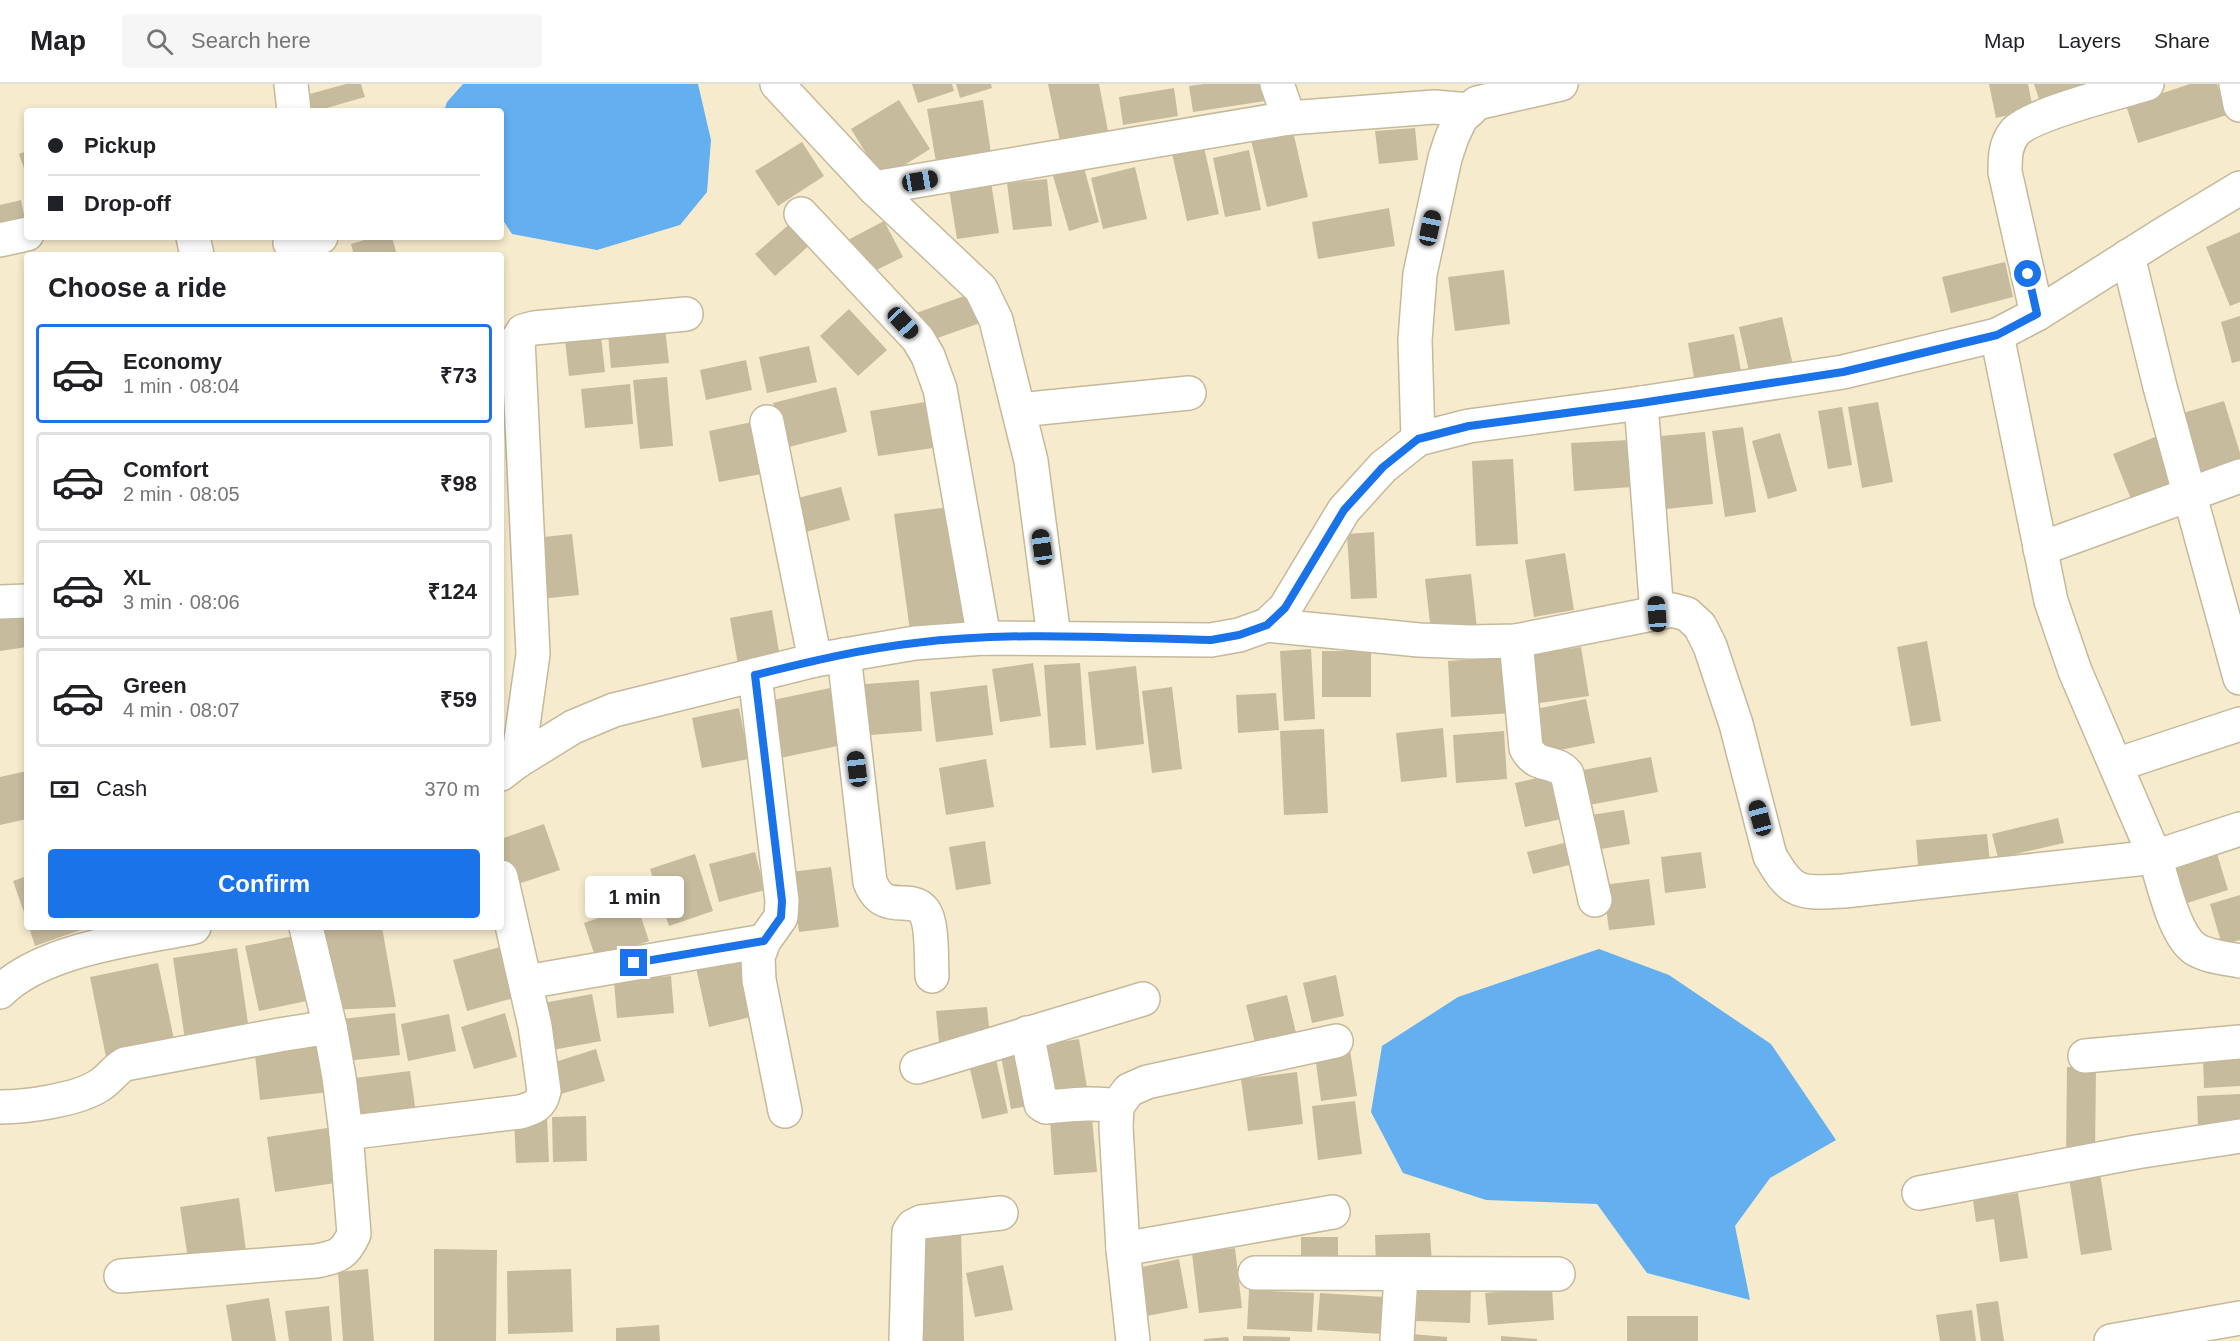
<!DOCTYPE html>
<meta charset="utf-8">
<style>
:root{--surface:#fff;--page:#f6f6f6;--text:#202124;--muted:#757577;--line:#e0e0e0;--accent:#1a73e8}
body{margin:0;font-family:Helvetica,sans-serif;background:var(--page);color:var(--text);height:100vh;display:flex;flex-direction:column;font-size:22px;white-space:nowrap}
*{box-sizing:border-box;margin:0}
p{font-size:20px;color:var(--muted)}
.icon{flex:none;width:33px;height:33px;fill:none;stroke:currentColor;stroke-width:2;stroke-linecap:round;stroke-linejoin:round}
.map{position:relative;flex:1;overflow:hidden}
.sheet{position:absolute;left:24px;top:168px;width:480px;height:678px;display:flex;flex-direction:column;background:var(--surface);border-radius:6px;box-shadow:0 3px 9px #0003}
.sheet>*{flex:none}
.hud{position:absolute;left:24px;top:24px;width:480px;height:132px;border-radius:6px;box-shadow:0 3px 9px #0003;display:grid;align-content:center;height:132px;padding:0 24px;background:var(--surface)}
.end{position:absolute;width:27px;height:27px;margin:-14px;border:8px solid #1a73e8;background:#fff;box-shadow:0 0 0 3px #fff}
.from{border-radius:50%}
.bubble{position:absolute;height:42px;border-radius:6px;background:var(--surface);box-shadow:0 3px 9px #0003;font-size:20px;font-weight:800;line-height:42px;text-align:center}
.car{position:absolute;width:18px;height:36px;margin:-18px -9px;border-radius:8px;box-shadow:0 0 4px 2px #0007;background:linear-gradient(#222 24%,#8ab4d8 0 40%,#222 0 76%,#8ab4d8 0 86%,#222 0)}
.hud b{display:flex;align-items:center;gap:21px;height:57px;font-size:22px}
.hud b+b{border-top:2px solid var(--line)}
.hud i{width:15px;height:15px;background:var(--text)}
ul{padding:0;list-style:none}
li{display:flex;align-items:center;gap:18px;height:99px;margin:0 12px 9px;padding:0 12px;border:3px solid var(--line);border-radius:6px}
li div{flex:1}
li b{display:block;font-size:22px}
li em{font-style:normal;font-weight:800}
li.current{border-color:var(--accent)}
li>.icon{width:54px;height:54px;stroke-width:1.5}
h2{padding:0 24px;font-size:27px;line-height:72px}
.pay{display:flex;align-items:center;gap:15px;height:66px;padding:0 24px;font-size:22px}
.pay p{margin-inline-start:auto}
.button{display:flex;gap:12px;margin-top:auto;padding:12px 24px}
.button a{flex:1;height:69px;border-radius:6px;background:var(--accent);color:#fff;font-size:24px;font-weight:800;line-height:69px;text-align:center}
header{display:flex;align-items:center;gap:36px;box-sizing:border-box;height:84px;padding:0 30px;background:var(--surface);border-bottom:2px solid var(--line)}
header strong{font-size:28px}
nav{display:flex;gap:33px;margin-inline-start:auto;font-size:21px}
.search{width:420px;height:54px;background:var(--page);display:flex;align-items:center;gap:15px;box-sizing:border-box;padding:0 21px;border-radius:6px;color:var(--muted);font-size:22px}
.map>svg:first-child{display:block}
</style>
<header>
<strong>Map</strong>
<div class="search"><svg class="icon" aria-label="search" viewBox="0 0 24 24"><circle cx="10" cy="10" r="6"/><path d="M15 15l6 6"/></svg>Search here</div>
<nav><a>Map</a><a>Layers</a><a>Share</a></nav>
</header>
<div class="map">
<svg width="2240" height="1257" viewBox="0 0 2240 1257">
<rect width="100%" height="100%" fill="#f7ebcd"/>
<g fill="#63afef">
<path d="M463 0H698L711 56 707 108 680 141 597 166 512 150 501 133V27H444L447 18Z"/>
<path d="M1599 865 1669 891 1771 960 1836 1056 1770 1094 1735 1142 1750 1216 1647 1189 1597 1120 1486 1116 1403 1089 1371 1028 1382 962 1458 913Z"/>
</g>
<g fill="#c7bb9e">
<path d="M346 0H361L365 13 316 27H310L306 11Z"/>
<path d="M912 0H952L954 7 918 19Z"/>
<path d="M956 0H991L992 4 960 14Z"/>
<path d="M1048 0H1099L1110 57 1062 67Z"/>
<path d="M1204 0H1269L1272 16 1193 28 1189 2Z"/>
<path d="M1989 0H2028L2033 25 1996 34Z"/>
<path d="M2034 0H2100L2040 18Z"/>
<path d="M2190 0H2217L2227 31 2138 59 2126 21Z"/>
<path d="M1174 4 1178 32 1123 41 1119 13Z"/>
<path d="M899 16 930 65 882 95 851 45Z"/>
<path d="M983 16 991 69 936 78 927 25Z"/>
<path d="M1415 44 1418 76 1379 80 1375 47Z"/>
<path d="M1293 47 1308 113 1267 123 1251 56Z"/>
<path d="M802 58 824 92 778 122 755 87Z"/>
<path d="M1203 59 1219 130 1187 137 1171 65Z"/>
<path d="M1249 66 1261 126 1225 133 1213 74Z"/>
<path d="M27 67V93L19 70Z"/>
<path d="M1135 83 1147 135 1103 145 1091 94Z"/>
<path d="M1084 84 1099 138 1069 147 1053 92Z"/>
<path d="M1047 95 1052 142 1013 146 1007 99Z"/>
<path d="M991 98 999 149 957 155 949 105Z"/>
<path d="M21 116 26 140 0 145V121Z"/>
<path d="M1389 124 1395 162 1318 175 1312 138Z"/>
<path d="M793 137 812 159 775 192 755 170Z"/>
<path d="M884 137 903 173 864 192 846 157Z"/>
<path d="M2240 148V218L2230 222 2206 163Z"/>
<path d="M374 153H392L397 171H354L351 160Z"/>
<path d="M2005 178 2013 213 1951 229 1942 193Z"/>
<path d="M1504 186 1510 240 1455 247 1448 193Z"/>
<path d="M973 209 983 238 926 258 916 229Z"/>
<path d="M849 225 887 266 858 292 820 252Z"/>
<path d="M2240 232V277L2232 279 2221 238Z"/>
<path d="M1782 233 1794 286 1751 296 1739 243Z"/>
<path d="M665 244 669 279 611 284 608 250Z"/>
<path d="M1734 250 1743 297 1696 305 1688 259Z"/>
<path d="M601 252 605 288 569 292 565 256Z"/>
<path d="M809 262 817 298 767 309 759 273Z"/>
<path d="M746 276 752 306 706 316 700 286Z"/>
<path d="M667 293 673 362 640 365 633 296Z"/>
<path d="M630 300 633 340 585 344 581 305Z"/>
<path d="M836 303 847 348 785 364 773 319Z"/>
<path d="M2224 317 2240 369V378L2191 393 2173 332Z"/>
<path d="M925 318 933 364 878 372 870 327Z"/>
<path d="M1878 318 1893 398 1862 404 1848 323Z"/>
<path d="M1842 323 1852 381 1828 385 1818 327Z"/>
<path d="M766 335 777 387 719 398 709 347Z"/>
<path d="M1743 343 1756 428 1725 433 1712 347Z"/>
<path d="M1705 348 1713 420 1656 426 1649 353Z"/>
<path d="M1780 349 1797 407 1768 415 1752 357Z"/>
<path d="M2165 349 2186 404 2135 425 2113 370Z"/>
<path d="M1630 356 1632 403 1574 407 1571 359Z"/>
<path d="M1513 375 1518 460 1476 462 1472 377Z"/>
<path d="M841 403 850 436 798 450 790 416Z"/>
<path d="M950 423 966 540 910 547 894 430Z"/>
<path d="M1374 448 1377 514 1351 515 1347 450Z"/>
<path d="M572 450 579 511 540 515 534 454Z"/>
<path d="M1565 469 1574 526 1534 533 1525 476Z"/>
<path d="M1471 490 1477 544 1431 548 1425 495Z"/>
<path d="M27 524V563L0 567V528Z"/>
<path d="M772 526 780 573 738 581 730 534Z"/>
<path d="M1927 557 1941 637 1911 642 1897 563Z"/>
<path d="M1581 563 1589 612 1533 620 1526 571Z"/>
<path d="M1311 565 1315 635 1284 637 1280 567Z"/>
<rect x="1322" y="567" width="49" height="46"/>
<path d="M1509 573 1513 629 1451 633 1448 577Z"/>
<path d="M1033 579 1041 632 1000 638 992 585Z"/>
<path d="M1080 579 1086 661 1050 664 1044 581Z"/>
<path d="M1136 582 1144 660 1096 666 1088 588Z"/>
<path d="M919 596 922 647 857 652 853 601Z"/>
<path d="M987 601 993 651 936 658 930 608Z"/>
<path d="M835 603 847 660 780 674 768 617Z"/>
<path d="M1172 603 1182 685 1152 689 1142 607Z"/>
<path d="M1276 609 1279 646 1238 649 1236 611Z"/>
<path d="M1586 615 1595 659 1535 671 1526 627Z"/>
<path d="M739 624 749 675 702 684 692 634Z"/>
<path d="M1443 644 1447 693 1401 698 1396 649Z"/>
<path d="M1324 645 1328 729 1284 731 1280 647Z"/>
<path d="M1504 647 1507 695 1456 699 1453 651Z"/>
<path d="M1651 673 1658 708 1584 722 1578 687Z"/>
<path d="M986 675 994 723 946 731 939 684Z"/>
<path d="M27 687V735L0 741V693Z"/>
<path d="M1555 690 1566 734 1525 743 1515 699Z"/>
<path d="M1624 726 1630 760 1590 767 1584 732Z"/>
<path d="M2058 734 2064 759 1998 774 1992 750Z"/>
<path d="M544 740 560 786 512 802 501 770V755Z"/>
<path d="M1987 750 1991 787 1919 793 1916 756Z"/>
<path d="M985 757 991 800 956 806 949 763Z"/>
<path d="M1568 758 1573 780 1533 790 1527 768Z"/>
<path d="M2215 763 2228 806 2184 820 2171 777Z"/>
<path d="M755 768 765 806 719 818 709 780Z"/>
<path d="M1701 768 1706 804 1665 809 1661 773Z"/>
<path d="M695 770 713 827 669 842 650 785Z"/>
<path d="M831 783 839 843 799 848 791 788Z"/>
<path d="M27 792V837L13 797Z"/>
<path d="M1649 795 1655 841 1609 846 1603 801Z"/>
<path d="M2240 811V856L2222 861 2210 820Z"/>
<path d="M637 821 649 857 596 875 584 839Z"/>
<path d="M29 843H89L35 862Z"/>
<path d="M315 843H382L396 923 330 926Z"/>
<path d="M303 850 316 915 259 927 245 862Z"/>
<path d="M500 863 514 914 467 927 453 876Z"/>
<path d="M237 864 250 953 186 963 173 874Z"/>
<path d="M746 873 759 931 709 943 696 884Z"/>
<path d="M158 879 176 965 107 978 90 893Z"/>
<path d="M1336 891 1344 932 1312 939 1303 899Z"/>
<path d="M671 892 674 929 617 934 614 897Z"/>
<path d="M592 910 601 957 547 967 538 920Z"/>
<path d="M1287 911 1296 949 1255 959 1246 921Z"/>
<path d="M987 923 990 953 939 958 936 927Z"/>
<path d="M395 929 400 971 347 977 342 935Z"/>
<path d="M505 929 517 973 474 985 461 943Z"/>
<path d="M449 930 456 967 408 977 401 940Z"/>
<path d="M324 953 329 1008 260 1016 254 961Z"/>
<path d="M1079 955 1088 1010 1042 1017 1033 962Z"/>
<path d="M596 965 605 997 561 1010 552 979Z"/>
<path d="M1350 966 1357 1012 1321 1017 1315 971Z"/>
<path d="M1024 967 1034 1021 1011 1025 1001 972Z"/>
<path d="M2240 972V1002L2204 1004 2203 973Z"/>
<path d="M996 975 1008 1029 982 1035 969 981Z"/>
<path d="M2067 983H2096L2095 1072H2066Z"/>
<path d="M410 987 417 1036 353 1044 347 995Z"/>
<path d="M1297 988 1303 1040 1248 1047 1241 995Z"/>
<path d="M2240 1010V1040L2198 1042 2197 1012Z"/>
<path d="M1355 1017 1362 1070 1318 1076 1312 1022Z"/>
<path d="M586 1032 587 1077 553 1078 552 1033Z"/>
<path d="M547 1033 549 1078 516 1079 514 1034Z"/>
<path d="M1092 1034 1097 1088 1054 1091 1050 1037Z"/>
<path d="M334 1043 342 1098 275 1108 267 1053Z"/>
<path d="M2100 1089 2112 1166 2081 1171 2069 1094Z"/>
<path d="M2018 1109 2028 1174 2000 1178 1994 1135 1976 1138 1973 1116Z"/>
<path d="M239 1114 246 1167 188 1175 180 1123Z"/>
<path d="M961 1147 964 1257H918L916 1148Z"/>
<path d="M1430 1149 1432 1180 1376 1183 1375 1151Z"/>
<rect x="1301" y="1153" width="37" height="22"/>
<path d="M1235 1164 1242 1224 1199 1229 1192 1169Z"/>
<path d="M434 1165 497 1166 496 1257H434Z"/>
<path d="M1179 1175 1188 1224 1147 1232 1137 1184Z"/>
<path d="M1003 1181 1013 1226 975 1233 966 1189Z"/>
<path d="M368 1185 374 1257H343L338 1188Z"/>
<path d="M571 1185 573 1248 508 1250 507 1187Z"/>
<path d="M1418 1203 1471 1205 1470 1239 1416 1237Z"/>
<path d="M1552 1204 1554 1236 1488 1241 1485 1209Z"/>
<path d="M1249 1206 1314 1209 1312 1248 1247 1245Z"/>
<path d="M1320 1209 1385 1213 1383 1250 1317 1246Z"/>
<path d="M269 1214 276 1257H232L226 1221Z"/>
<path d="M1998 1217 2004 1257H1981L1976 1220Z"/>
<path d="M329 1222 332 1257H289L285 1227Z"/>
<path d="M1972 1226 1976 1257H1940L1936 1231Z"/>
<rect x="1627" y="1232" width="71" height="25"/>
<path d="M659 1241 660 1257H616V1244Z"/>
<path d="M1411 1250 1447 1253V1257H1410Z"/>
<path d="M1243 1252 1290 1253V1257H1243Z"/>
<path d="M1501 1252 1537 1255V1257H1501Z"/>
<path d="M1228 1253 1229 1257H1204V1255Z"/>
</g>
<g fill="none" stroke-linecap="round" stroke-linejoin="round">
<g stroke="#c4b99b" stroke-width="36">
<g id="minor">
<path d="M291 0 294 27"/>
<path d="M777 0 874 104 981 205 996 236 1031 377 1054 553"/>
<path d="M1277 0 1289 34 1434 23 1470 26"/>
<path d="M2236 0 2240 21"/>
<path d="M874 104 1289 34"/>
<path d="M801 130 918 255 928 272 940 305 984 554"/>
<path d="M193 153 197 171"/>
<path d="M0 156 27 150"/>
<path d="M290 159 321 153"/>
<path d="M2128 172 2160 303 2240 594"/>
<path d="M2037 230 2005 88C2005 74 2005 60 2015 48 2031 30 2120 8 2147 0"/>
<path d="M1997 251 2051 517 2075 587 2155 773 2240 745"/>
<path d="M1641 319 1657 530"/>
<path d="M1019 326 1189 309"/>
<path d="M767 338 815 576"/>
<path d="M1418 355 1415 256 1420 190 1445 74 1452 53 1461 34 1477 19 1561 0"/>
<path d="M2040 465 2240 392"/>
<path d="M0 518 27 517"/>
<path d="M1267 541 1419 556 1471 558 1516 557 1672 526 1687 530 1700 542 1710 562 1736 640 1770 772C1776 782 1784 797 1795 803 1808 811 1830 807 1844 807L2155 773C2163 797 2174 851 2195 865 2208 873 2226 874 2240 877"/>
<path d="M1516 557 1526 664C1538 686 1554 674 1567 690L1595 816"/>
<path d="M844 571 870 798C884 833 911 809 924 827 933 839 931 876 932 892"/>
<path d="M755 591 782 817 781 833 764 857 758 873 759 896 785 1027"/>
<path d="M518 677 533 570 518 255 523 247 534 244 686 230"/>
<path d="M2116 681 2240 640"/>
<path d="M501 690 518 677 573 643 614 626 815 576 915 559 984 554 1211 556 1239 551 1267 541 1285 524 1344 426 1383 383 1418 355 1469 342 1641 319 1843 288 1997 251 2037 230 2162 151 2240 104"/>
<path d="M526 898 764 857"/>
<path d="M0 908C42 865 136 855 194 843"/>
<path d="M1027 949 1041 1020 1046 1023C1072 1021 1091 1018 1117 1022"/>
<path d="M2085 972 2240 958"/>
<path d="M917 983 1143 915"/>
<path d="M0 1023C26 1023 78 1016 100 1001 110 995 114 986 125 980L279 951 330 943"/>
<path d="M346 1049 520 1028C533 1024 541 1022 544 1007L535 942 501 793"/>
<path d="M1919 1109 2136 1068 2240 1052"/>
<path d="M1123 1165 1333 1128"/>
<path d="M1255 1189 1558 1190"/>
<path d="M121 1192 316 1177C338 1173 345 1170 354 1150L346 1049 339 993 330 943 306 843"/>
<path d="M906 1257 909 1148 913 1142 921 1138 1001 1129"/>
<path d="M1133 1257 1123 1165 1116 1043 1117 1022 1129 1006 1147 998 1336 957"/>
<path d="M1397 1257 1401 1191"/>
<path d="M2111 1257 2240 1234"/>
</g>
</g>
<use href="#minor" stroke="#fff" stroke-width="33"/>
</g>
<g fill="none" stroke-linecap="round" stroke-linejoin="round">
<path stroke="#1a73e8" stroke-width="8" d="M634 879 764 857 781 833 782 817 755 591C808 578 861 565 915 559 1013 547 1113 554 1211 556L1239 551 1267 541 1285 524 1344 426 1383 383 1418 355 1469 342 1641 319 1843 288 1997 251 2037 230 2028 190"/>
</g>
</svg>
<i class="end from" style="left:2028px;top:190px"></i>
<i class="end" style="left:634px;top:879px"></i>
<div class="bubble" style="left:585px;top:792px;width:99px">1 min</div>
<i class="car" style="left:920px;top:97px;rotate:80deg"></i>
<i class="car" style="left:1430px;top:144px;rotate:12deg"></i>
<i class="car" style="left:903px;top:239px;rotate:137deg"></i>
<i class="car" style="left:1042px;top:463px;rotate:352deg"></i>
<i class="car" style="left:1657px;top:530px;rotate:356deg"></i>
<i class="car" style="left:857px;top:685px;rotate:353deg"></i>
<i class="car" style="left:1760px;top:734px;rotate:345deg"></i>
<div class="hud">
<b><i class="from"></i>Pickup</b>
<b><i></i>Drop-off</b>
</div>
<section class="sheet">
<h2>Choose a ride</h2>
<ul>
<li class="current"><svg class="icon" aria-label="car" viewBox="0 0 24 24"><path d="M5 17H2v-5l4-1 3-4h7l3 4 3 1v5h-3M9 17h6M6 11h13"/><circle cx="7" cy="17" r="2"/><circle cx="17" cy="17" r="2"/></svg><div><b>Economy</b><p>1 min · 08:04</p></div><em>₹73</em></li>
<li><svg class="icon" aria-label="car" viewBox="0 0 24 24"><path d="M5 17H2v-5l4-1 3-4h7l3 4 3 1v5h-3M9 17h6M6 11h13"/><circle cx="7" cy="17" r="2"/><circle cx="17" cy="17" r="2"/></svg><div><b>Comfort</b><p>2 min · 08:05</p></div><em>₹98</em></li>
<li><svg class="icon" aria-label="car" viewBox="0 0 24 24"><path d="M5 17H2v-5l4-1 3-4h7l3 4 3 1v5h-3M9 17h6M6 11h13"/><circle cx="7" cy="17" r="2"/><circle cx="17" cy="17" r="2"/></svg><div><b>XL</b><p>3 min · 08:06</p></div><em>₹124</em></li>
<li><svg class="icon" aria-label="car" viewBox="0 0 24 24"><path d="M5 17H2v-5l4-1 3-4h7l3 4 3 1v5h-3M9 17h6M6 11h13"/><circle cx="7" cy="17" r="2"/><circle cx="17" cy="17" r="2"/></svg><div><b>Green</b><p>4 min · 08:07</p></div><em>₹59</em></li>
</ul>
<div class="pay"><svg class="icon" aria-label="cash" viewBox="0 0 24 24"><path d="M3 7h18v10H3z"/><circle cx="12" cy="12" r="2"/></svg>Cash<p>370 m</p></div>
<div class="button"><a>Confirm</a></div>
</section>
</div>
